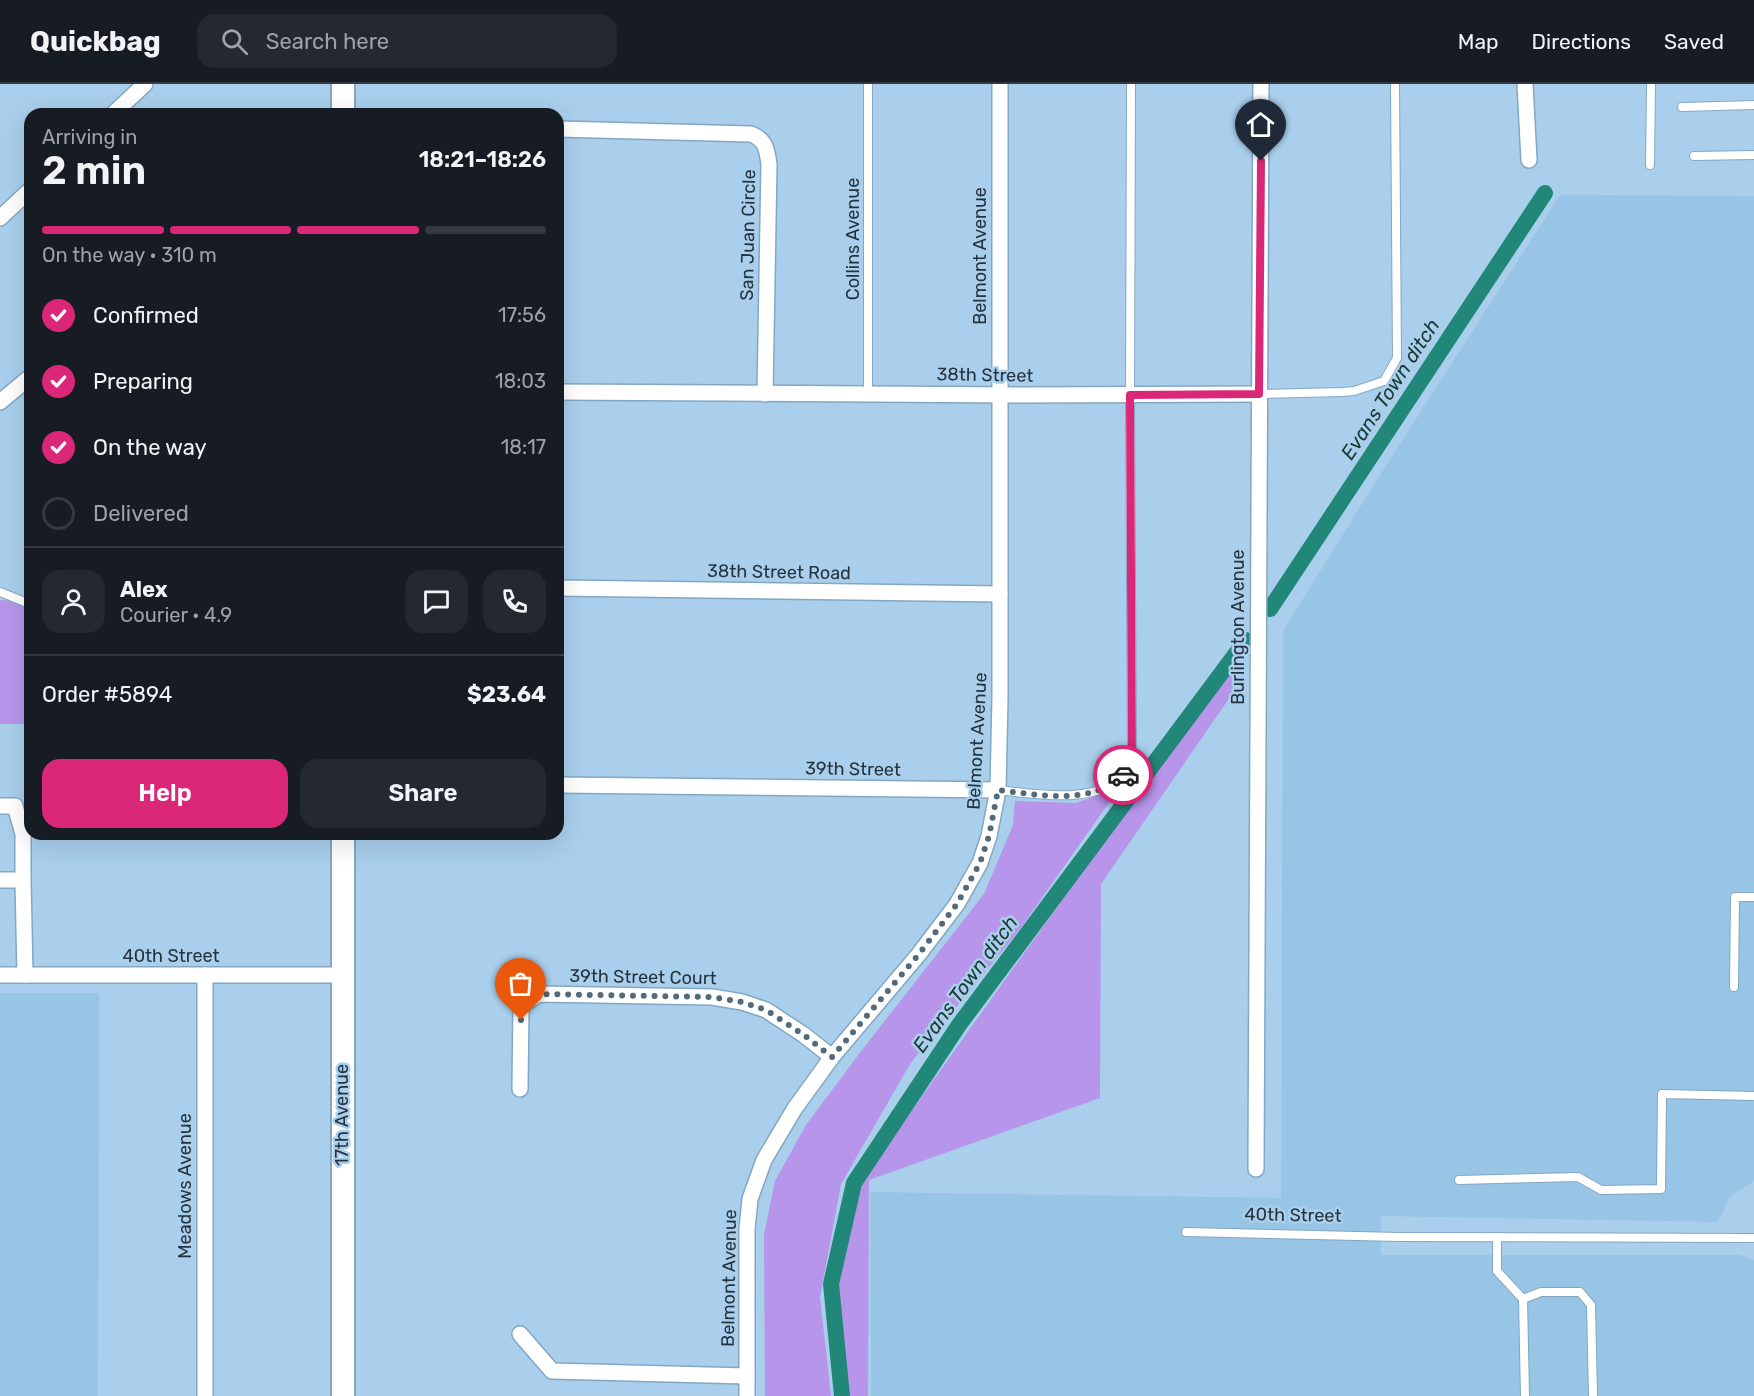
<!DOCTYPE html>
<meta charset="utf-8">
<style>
:root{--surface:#171b24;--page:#242831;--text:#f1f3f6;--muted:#9ea1a6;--line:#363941;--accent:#db2777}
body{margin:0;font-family:Rubik,sans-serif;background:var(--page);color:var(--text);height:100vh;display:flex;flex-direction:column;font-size:22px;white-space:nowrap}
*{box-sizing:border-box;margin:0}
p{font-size:20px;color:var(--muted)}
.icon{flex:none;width:33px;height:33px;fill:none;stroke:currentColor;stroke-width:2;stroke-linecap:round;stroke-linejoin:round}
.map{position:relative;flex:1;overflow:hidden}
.panel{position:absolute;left:24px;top:24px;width:540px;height:732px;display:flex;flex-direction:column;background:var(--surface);border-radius:18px;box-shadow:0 6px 24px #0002}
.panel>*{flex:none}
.pin{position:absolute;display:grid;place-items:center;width:51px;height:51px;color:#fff;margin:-62px -26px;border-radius:50% 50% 50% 0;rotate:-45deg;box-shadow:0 0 6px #0007}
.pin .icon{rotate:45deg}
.courier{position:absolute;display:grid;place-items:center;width:60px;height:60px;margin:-30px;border:4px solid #db2777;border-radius:50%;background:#fff;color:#222;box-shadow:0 2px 8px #0007}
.headline em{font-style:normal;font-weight:600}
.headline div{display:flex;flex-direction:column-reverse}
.headline{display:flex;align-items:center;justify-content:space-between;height:102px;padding:0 18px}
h1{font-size:39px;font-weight:600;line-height:45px}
.bar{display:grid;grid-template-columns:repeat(4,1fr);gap:9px 6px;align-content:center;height:72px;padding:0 18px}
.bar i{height:8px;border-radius:4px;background:var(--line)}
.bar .current{background:var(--accent)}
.bar p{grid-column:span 4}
.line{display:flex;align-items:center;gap:15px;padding:0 18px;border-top:2px solid var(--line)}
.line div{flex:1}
.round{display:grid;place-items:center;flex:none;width:63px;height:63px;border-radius:18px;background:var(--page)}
ol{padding:0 18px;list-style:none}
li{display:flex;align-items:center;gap:18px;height:66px}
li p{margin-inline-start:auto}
li .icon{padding:6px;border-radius:50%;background:var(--accent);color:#fff;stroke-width:4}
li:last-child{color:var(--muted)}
li i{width:33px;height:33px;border:3px solid var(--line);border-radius:50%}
.action{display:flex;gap:12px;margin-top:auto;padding:12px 18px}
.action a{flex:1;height:69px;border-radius:18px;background:var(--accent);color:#fff;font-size:24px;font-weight:600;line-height:69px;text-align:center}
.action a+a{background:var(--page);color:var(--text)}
header{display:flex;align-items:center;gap:36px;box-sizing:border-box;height:84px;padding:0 30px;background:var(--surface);border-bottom:2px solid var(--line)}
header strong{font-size:28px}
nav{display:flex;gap:33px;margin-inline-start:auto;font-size:21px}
.search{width:420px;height:54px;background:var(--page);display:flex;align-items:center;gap:15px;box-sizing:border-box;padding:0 21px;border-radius:18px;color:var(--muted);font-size:22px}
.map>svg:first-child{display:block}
.built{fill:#98c4e6}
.green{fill:#b695ea}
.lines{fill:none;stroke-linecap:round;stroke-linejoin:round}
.canal{stroke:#218779;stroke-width:16}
.service-casing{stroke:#83a7c3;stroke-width:10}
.minor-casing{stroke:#83a7c3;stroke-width:18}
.secondary-casing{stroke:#83a7c3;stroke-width:26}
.service{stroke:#fff;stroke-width:8}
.minor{stroke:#fff;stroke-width:15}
.secondary{stroke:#fff;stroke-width:22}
.done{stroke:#536a7b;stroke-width:6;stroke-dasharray:0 10.8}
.route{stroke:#db2777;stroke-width:8}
.labels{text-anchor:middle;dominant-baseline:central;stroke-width:5;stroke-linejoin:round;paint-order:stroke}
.street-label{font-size:18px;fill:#24333e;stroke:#a9cfec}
.water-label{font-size:20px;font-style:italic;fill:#1b3833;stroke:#a9cfec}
</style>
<header>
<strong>Quickbag</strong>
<div class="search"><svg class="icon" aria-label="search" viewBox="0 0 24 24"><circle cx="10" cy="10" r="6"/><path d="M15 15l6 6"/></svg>Search here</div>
<nav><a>Map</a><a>Directions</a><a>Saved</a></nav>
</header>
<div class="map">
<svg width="1754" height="1312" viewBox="0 0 1754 1312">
<rect width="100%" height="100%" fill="#a9cfec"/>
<g class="built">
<polygon points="1560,111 1754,112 1754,1097 1729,1113 1724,1126 1717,1138 1381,1132 1381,1171 1739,1171 1754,1176 1754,1312 871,1312 870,1108 1281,1114 1283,547 1378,394"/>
<polygon points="0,909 99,909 98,1312 0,1312"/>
</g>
<g class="green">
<polygon points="0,516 30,518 30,640 0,640"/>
<polygon points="1246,565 1246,590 1101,800 1100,1014 869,1096 868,1312 847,1312 837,1201 860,1099 1105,756"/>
<polygon points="1120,703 1020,845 910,980 841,1100 820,1213 831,1312 765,1312 764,1151 775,1097 806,1041 862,966 984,810 1013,741 1015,717 1076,719"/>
</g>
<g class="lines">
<g class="canal">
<polyline points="1270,525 1545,109"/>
<polyline points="842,1312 831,1200 854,1099 959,941 1246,556"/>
</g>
<g class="service-casing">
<g id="service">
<polyline points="868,0 868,310"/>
<polyline points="1682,23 1754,21"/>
<polyline points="1694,72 1754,71"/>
<polyline points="1650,81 1651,0"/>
<polyline points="1259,310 1343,308 1354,307 1384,297 1397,274 1395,0"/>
<polyline points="0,508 30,520"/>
<path d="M998,706c36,4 103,16 129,-18 2,-4 4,-9 5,-13l-2,-364 1,-311"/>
<polyline points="1734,903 1735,813 1754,813"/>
<polyline points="1459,1096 1578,1093 1601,1106 1661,1105 1662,1010 1754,1012"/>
<polyline points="1186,1148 1400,1153 1754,1154"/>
<polyline points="1497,1153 1497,1187 1523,1215 1525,1312"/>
<polyline points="1523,1215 1541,1208 1580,1208 1591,1221 1593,1312"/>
</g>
</g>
<g class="minor-casing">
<g id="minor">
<polyline points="1525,0 1529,76"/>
<polyline points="113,30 145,0"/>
<path d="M558,45l193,5c15,6 16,16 18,30l-4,230"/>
<polyline points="0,134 30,106"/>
<polyline points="558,308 1024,311 1259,310"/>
<polyline points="0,318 30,293"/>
<polyline points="558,504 1000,510"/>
<polyline points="558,701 998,706"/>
<polyline points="0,722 15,722 23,750 23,796 25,891"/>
<polyline points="0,796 23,796"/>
<polyline points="0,891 342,891"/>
<polyline points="205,891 205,1312"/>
<polyline points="520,1005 521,922 539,910 712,913 742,918 766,926 804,951 832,973"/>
<polyline points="1256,1085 1261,0"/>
<polyline points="520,1250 552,1287 747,1292"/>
<polyline points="747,1312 747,1145 750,1115 764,1076 795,1024 832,973 919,870 957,820 980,779 989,752 998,706 1000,613 1000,0"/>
</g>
</g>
<g class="secondary-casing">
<g id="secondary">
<polyline points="343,0 343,30"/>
<polyline points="343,750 343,1312"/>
</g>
</g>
<use href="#service" class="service"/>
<use href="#minor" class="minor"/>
<use href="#secondary" class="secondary"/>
</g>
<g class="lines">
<path class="done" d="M521,936v-14l18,-12 173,3 30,5 24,8 38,25 28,22 87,-103 38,-50 23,-41 9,-27 9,-46c40,5 93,16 125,-15"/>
<polyline class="route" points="1123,691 1127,687 1132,675 1130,311 1259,310 1261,77"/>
</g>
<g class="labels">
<g class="street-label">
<text transform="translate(748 151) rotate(-89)">San Juan Circle</text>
<text transform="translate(853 155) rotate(-90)">Collins Avenue</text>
<text transform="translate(980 172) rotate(-90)">Belmont Avenue</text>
<text transform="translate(985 291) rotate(1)">38th Street</text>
<text transform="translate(779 488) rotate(1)">38th Street Road</text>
<text transform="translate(1238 543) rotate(-90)">Burlington Avenue</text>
<text transform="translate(977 657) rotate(-87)">Belmont Avenue</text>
<text transform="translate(853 685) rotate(1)">39th Street</text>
<text x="171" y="872">40th Street</text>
<text transform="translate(643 893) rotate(1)">39th Street Court</text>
<text transform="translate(342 1031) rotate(-90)">17th Avenue</text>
<text transform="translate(185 1102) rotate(-90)">Meadows Avenue</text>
<text transform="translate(1293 1131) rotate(1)">40th Street</text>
<text transform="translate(729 1194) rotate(-89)">Belmont Avenue</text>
</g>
<g class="water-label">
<text transform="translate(1390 305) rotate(-57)">Evans Town ditch</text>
<text transform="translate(965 900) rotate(-54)">Evans Town ditch</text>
</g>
</g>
</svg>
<div class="pin" style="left:521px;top:936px;background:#ea580c"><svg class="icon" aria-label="bag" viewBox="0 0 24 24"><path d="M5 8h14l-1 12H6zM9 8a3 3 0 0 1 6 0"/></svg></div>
<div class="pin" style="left:1261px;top:77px;background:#1f2937"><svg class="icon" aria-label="home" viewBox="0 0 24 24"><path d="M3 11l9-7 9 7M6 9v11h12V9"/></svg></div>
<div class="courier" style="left:1123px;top:691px"><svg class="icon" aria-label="car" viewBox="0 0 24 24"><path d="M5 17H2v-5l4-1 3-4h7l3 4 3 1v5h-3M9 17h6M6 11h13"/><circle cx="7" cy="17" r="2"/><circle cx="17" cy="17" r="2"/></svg></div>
<section class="panel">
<div class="headline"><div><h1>2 min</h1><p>Arriving in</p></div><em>18:21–18:26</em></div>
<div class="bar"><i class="current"></i><i class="current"></i><i class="current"></i><i></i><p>On the way · 310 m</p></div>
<ol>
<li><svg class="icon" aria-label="check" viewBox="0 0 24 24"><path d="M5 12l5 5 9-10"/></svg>Confirmed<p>17:56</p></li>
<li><svg class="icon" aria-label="check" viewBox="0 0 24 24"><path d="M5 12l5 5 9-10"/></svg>Preparing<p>18:03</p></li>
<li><svg class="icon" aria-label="check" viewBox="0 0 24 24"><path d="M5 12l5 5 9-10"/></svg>On the way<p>18:17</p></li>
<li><i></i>Delivered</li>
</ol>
<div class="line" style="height:108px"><a class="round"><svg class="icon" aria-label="person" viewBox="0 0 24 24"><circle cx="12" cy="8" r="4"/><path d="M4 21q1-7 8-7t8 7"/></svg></a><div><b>Alex</b><p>Courier · 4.9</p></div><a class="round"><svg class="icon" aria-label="chat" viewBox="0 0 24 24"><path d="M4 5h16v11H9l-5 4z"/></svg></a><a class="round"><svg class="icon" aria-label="phone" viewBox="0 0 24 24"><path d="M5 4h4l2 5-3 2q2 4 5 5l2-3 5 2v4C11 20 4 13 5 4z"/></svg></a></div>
<div class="line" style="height:78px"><div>Order #5894</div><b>$23.64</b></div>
<div class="action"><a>Help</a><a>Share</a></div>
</section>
</div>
